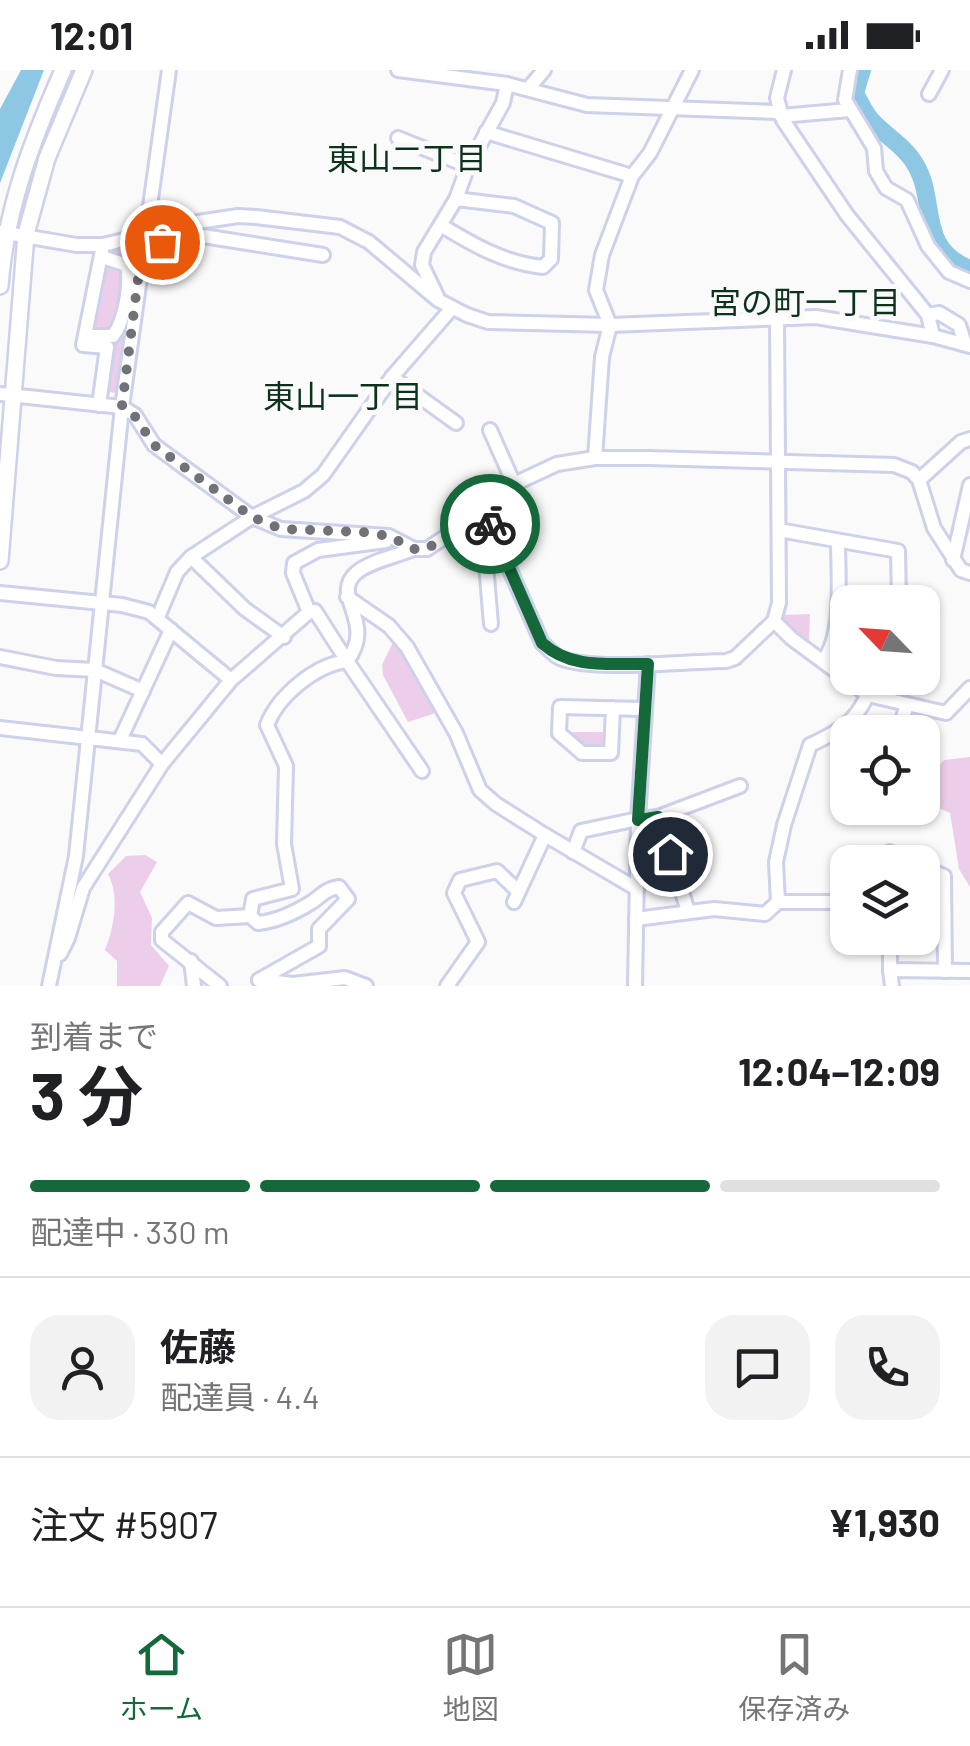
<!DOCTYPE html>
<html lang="ja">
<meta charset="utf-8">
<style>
:root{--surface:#fff;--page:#f2f2f2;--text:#202124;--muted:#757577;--line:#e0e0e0;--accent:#146839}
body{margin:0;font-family:Barlow,"Noto Sans JP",sans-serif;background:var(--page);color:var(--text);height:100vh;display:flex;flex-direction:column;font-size:38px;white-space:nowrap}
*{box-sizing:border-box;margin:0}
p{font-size:32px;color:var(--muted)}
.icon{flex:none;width:55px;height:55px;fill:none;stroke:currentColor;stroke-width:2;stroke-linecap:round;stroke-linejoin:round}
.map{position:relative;height:916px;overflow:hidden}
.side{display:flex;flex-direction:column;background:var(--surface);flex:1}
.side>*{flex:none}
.needle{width:65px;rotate:295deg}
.controls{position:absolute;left:830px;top:515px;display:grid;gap:20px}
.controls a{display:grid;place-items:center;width:110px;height:110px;border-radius:20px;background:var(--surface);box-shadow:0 2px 8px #0004;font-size:50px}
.pin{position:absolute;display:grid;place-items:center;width:85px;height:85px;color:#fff;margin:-42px;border:5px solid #fff;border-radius:50%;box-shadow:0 2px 10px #0007}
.courier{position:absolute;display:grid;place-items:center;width:100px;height:100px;margin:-50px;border:8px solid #146839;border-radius:50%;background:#fff;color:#222;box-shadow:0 2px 12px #0007}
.summary em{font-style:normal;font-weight:700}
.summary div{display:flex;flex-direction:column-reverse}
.summary{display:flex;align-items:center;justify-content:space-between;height:170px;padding:0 30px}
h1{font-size:65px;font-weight:700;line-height:75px}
.bar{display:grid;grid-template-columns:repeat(4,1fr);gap:15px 10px;align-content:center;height:120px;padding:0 30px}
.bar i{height:12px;border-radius:8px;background:var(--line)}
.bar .on{background:var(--accent)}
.bar p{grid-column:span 4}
.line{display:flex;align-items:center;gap:25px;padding:0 30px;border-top:2px solid var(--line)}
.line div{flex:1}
.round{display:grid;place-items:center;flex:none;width:105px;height:105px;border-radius:30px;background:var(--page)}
.status{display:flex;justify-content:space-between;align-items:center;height:70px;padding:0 50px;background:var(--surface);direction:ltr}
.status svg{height:28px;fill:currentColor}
.menu{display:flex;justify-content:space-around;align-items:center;height:140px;border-top:2px solid var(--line);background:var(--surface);font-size:28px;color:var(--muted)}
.menu a{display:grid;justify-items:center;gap:5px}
.menu .on{color:var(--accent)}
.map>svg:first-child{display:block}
.green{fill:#edceea}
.water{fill:#8dc7e3}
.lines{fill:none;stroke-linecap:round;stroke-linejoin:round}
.river{stroke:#8dc7e3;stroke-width:18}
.minor-casing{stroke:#cdd1ea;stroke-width:18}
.major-casing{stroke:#cdd1ea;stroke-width:20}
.minor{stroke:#fff;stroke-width:12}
.major{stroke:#fff;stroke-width:15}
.done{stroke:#717278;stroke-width:10;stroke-dasharray:0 18}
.route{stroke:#146839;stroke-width:12}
.labels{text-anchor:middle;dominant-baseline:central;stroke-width:10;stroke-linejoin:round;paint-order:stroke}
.neighbourhood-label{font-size:32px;fill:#0c321b;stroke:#fafafa}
</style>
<div class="status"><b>12:01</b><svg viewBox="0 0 49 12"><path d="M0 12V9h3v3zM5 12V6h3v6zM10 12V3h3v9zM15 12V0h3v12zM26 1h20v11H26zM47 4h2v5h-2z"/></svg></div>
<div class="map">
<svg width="970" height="916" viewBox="0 0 970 916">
<rect width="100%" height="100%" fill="#fafafa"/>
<g class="green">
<polygon points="130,176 137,179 120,324 105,321 111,275 85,273 104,179"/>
<polygon points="810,544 809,575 785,554 783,545"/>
<polygon points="394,570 439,642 408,652 383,605 382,595"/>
<polygon points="564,662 608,662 606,677 582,679"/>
<polygon points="970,687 970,817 959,799 950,743 922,731 923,715 944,690"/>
<path d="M145,785l12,7 -17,30 12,26 -1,27 18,21 -9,20h-43v-25l-12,-11c9,-22 15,-54 3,-76l18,-18z"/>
</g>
<polygon class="water" points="21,0 44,0 0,113 0,39"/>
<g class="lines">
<path class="river" d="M862,0l-7,23c5,9 9,19 16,27 13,15 34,26 44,44 23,37 1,84 55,105"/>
<g class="minor-casing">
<g id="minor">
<polyline points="398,0 507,14 587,35 779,42"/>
<polyline points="784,0 777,28 783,50 847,145 928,245 933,266"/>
<polyline points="850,0 845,30 874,78 876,101 886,118 907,130 928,176 949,202 970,211"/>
<polyline points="528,19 544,0"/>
<polyline points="929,24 942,0"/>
<polyline points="781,46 849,40"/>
<polyline points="486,62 632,106"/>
<polyline points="398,68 468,96"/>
<path d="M442,156c32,19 62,37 101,41l8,-8 1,-36 -38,-17 -58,-7"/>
<polyline points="0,162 77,175 103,175 198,152 238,146 256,147 340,157 369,172 438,230 467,245 488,252 610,255 816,247 933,266 970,276"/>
<polyline points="142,177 203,166 323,185"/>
<polyline points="437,226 422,195 424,182 456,129 468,96 503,33 507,14"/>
<polyline points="928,245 939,243 959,255 965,274"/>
<path d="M87,266h26c12,-16 18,-52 14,-71l-25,-8"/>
<polyline points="392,307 456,353"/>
<polyline points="0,324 122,337 135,345 154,375 252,447 281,459 389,466 414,479 427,479 484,441 514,414 557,394 595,388 648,388 894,395 912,402 919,410 934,458 961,500 970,503"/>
<polyline points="99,335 107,277 83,275 103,175"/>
<polyline points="490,360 514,414"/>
<polyline points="595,388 602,287 610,255 596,220 602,185 632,106 650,83 692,0"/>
<polyline points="919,410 961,372 970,369"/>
<path d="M484,441l58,132c6,5 11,12 18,15 33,14 127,3 166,3l9,-3 39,-37 5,-18 -2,-284"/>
<polyline points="779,460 898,481 899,532"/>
<path d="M414,479c-17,7 -44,12 -58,24 -26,23 21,49 -9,88l75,110"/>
<polyline points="191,487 245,539 284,567"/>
<polyline points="953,490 970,415"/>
<polyline points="0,523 122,535 149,542 231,610"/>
<polyline points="347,527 389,556 407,577 456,663 480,720 496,734 545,765 637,819"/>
<polyline points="158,547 177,502 191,487 252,447 304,421 323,405 392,307 452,238"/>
<polyline points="774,551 791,568 868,625 946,643 970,618"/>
<polyline points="491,554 485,483 498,474"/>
<polyline points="0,587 56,598 95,600 143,621"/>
<path d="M823,591c21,-26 15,-87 15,-120"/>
<polyline points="613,638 611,683 582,683 559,663 560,637 644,639"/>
<polyline points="0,658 142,674 162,694"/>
<polyline points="898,662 907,635"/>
<polyline points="120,670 171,560"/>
<polyline points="872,740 873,738"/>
<polyline points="658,747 688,841"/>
<polyline points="573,782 581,761 638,749 648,594"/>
<polyline points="889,792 889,782 913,792"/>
<polyline points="922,797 944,806 945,901"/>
<polyline points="514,832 545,765"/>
<path d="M778,832l-2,-40 8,-37 26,-80c37,-17 51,-28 64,-67"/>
<path d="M250,846l3,-17 39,-10 -8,-45 2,-78 -19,-41c11,-29 48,-60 80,-64l-32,-50 -6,1"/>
<polyline points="636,849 714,839 765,844 778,832 848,832"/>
<polyline points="890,868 890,900 970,901"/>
<polyline points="60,884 68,868 83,818 162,694 231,610 309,542 293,503 294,493 318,480 386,471"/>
<polyline points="191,891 194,916"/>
<polyline points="890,900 892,916"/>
<polyline points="259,910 293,914 345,908 366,916"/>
<polyline points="49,916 76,786 122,337 169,0"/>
<path d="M220,916l-58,-46v-8l26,-29 28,15 34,-2 8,7c20,-2 38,-11 54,-21 10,-7 14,-13 27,-15l9,12 -29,30v17l-60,34"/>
<polyline points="447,916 478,872 454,823 460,810 497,801 518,821"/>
<polyline points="635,916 638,749 658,747 740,716"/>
</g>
</g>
<g class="major-casing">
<g id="major">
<path d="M0,216c6,-79 32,-145 63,-216"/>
<polyline points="0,491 26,164 47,88 84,0"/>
</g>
</g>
<use href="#minor" class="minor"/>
<use href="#major" class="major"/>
</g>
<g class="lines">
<polyline class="done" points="162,172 142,177 122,336 134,345 154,375 252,447 281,459 362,462 389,466 414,479 427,479 484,440 490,454"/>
<path class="route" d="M490,454l52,119c30,27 68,20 106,21l-10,156 20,-3 12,37"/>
</g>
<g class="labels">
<g class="neighbourhood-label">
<text x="407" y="87">東山二丁目</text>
<text x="805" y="231">宮の町一丁目</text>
<text x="343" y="325">東山一丁目</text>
</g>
</g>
</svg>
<div class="controls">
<a><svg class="needle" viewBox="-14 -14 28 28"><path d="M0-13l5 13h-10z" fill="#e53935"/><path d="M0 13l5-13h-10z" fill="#757577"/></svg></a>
<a><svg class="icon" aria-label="locate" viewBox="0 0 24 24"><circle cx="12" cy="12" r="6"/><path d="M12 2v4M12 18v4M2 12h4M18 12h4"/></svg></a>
<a><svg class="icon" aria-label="layers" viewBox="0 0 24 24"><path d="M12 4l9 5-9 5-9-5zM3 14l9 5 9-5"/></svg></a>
</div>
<div class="pin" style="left:162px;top:172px;background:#ea580c"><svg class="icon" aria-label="bag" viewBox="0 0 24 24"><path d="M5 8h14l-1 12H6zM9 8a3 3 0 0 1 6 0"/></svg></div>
<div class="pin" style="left:670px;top:784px;background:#1f2937"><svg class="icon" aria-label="home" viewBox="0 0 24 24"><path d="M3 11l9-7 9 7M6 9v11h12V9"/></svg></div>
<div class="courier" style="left:490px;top:454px"><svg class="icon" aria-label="bike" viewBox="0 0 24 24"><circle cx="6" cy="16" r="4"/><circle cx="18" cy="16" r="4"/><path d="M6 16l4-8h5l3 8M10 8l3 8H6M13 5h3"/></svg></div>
</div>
<section class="side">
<div class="summary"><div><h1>3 分</h1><p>到着まで</p></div><em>12:04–12:09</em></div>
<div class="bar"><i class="on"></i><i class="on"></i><i class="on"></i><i></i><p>配達中 · 330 m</p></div>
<div class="line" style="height:180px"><a class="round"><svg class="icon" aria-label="person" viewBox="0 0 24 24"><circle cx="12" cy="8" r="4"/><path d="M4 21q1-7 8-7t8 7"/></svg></a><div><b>佐藤</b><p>配達員 · 4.4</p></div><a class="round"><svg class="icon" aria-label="chat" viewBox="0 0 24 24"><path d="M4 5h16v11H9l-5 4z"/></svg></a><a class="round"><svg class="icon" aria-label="phone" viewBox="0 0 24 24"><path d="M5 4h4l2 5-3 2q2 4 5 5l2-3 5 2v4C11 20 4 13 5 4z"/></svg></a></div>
<div class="line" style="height:130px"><div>注文 #5907</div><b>¥1,930</b></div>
</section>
<nav class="menu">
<a class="on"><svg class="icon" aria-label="home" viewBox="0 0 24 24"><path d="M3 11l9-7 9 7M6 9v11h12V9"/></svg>ホーム</a>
<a><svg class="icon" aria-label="map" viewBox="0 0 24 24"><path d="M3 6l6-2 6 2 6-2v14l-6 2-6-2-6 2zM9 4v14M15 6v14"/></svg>地図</a>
<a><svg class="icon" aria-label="saved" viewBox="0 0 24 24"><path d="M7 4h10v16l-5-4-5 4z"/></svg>保存済み</a>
</nav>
